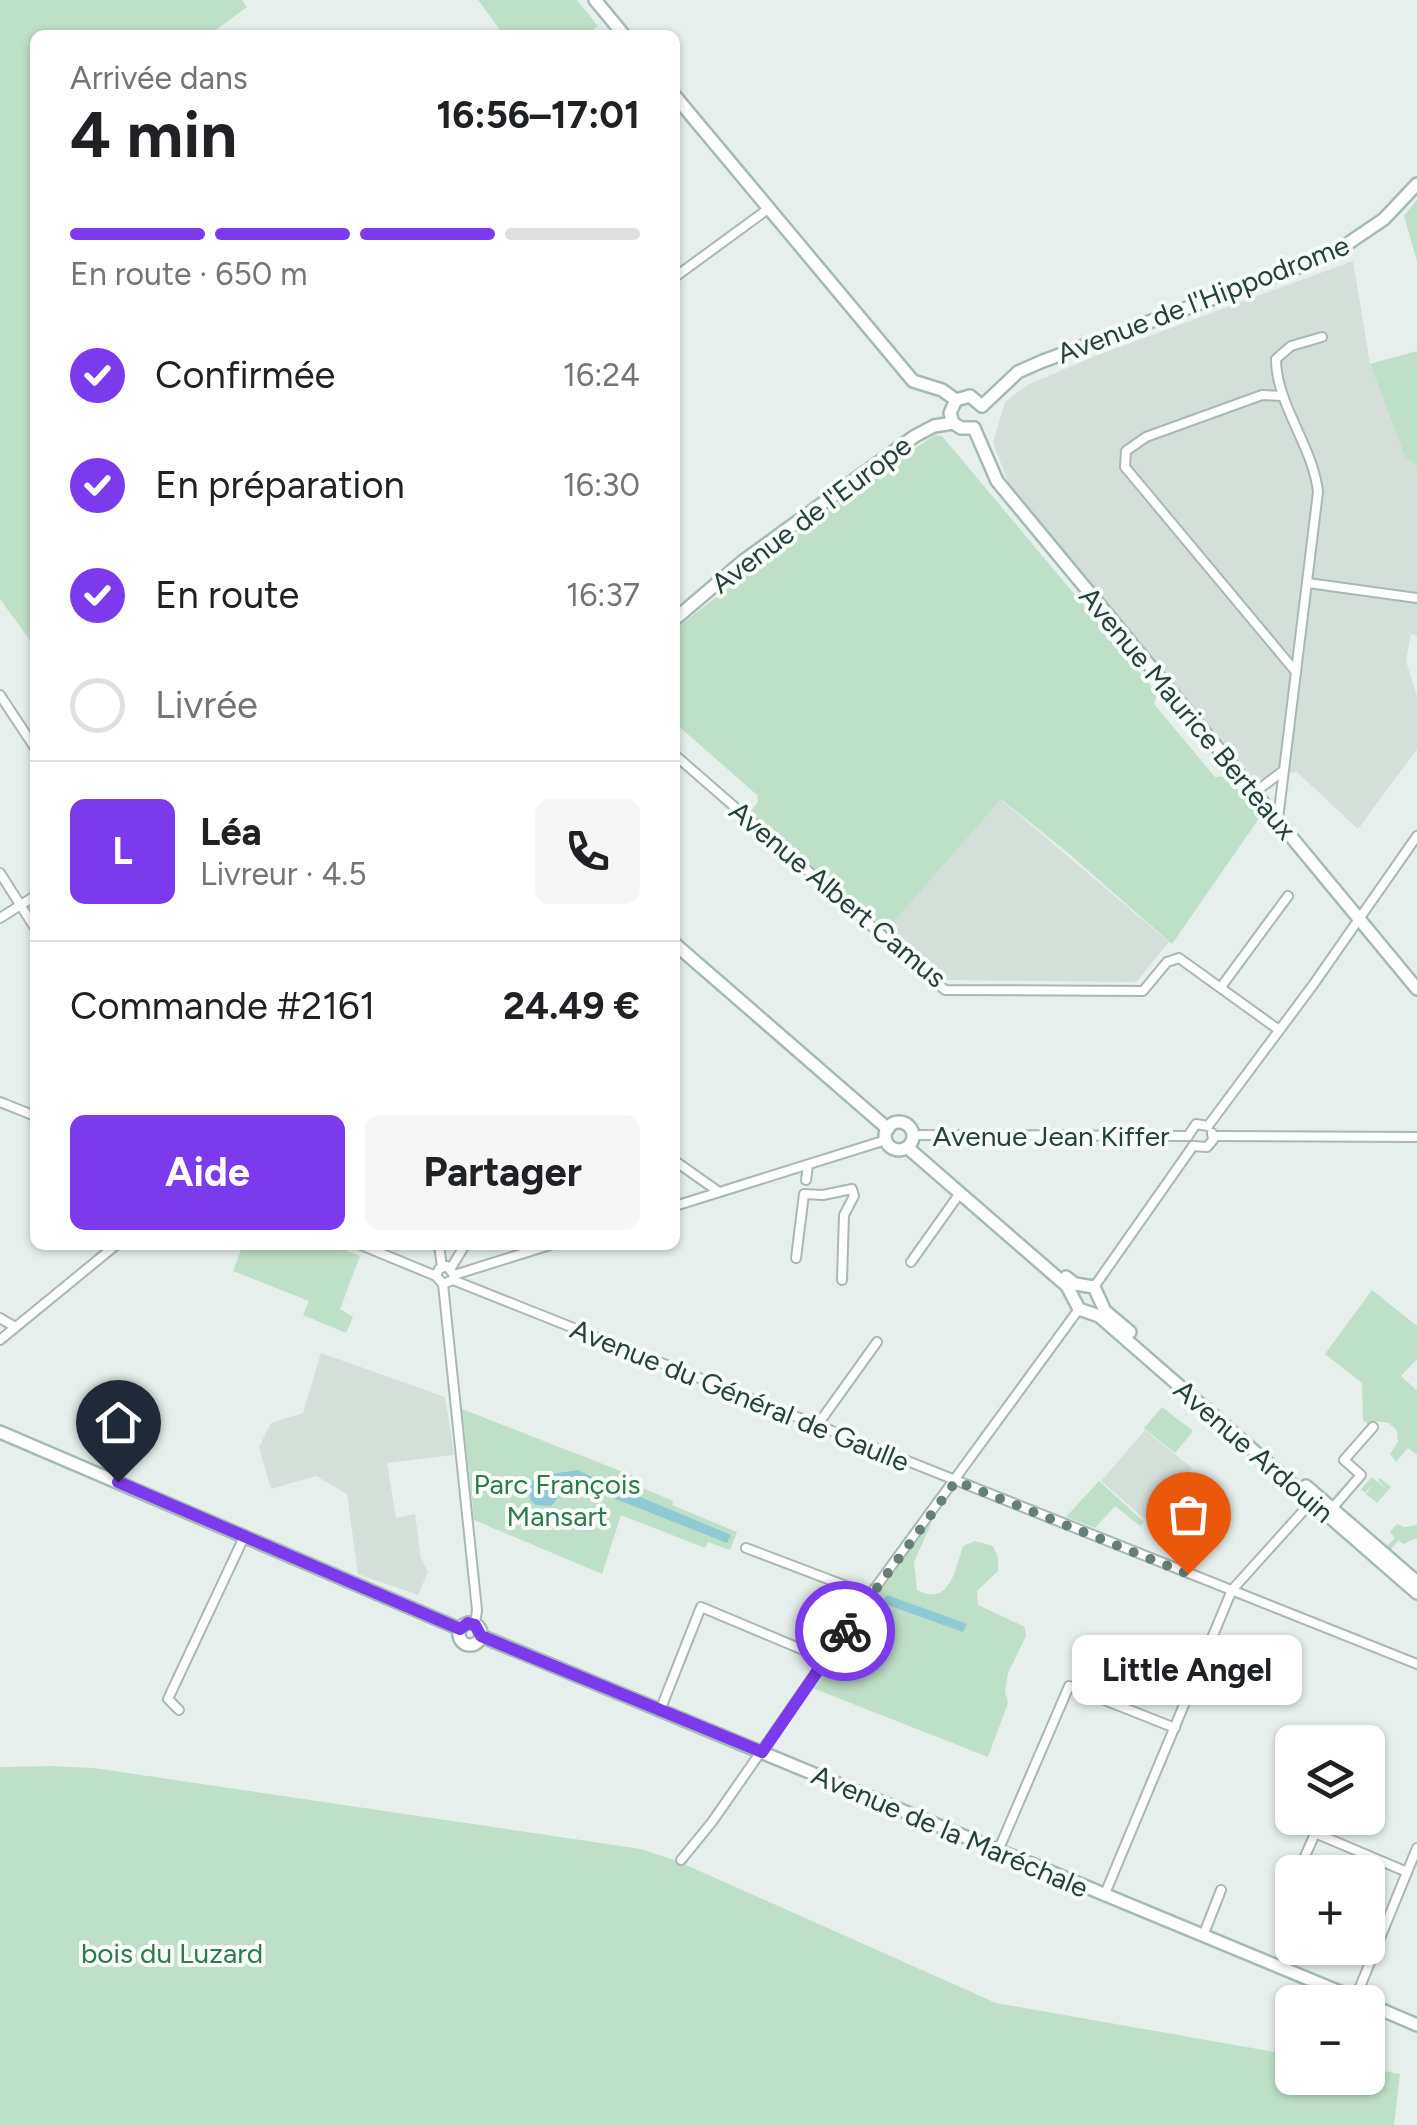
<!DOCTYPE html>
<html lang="fr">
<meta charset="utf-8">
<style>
:root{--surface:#fff;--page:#f6f6f6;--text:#202124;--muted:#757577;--line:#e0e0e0;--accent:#7c3aed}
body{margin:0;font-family:Figtree,sans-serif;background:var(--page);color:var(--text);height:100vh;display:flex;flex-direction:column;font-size:38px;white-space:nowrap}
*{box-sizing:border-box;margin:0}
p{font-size:32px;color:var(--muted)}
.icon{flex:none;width:55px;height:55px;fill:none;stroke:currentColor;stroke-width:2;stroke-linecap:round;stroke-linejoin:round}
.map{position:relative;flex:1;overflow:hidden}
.details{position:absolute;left:30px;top:30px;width:650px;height:1220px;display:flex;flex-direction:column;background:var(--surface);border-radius:15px;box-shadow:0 2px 8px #0004}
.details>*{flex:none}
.fabs{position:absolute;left:1275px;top:1725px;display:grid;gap:20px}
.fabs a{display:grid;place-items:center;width:110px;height:110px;border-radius:15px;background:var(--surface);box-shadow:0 2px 8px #0004;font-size:50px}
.pin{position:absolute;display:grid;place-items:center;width:85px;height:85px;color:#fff;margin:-102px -42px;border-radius:50% 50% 50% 0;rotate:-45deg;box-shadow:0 0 10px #0007}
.pin .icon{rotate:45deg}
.courier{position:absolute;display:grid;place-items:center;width:100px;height:100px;margin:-50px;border:8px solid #7c3aed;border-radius:50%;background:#fff;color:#222;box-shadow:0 2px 12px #0007}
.bubble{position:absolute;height:70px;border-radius:15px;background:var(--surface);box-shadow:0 2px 8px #0004;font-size:32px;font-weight:700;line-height:70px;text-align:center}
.summary em{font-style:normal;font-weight:700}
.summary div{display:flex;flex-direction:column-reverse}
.summary{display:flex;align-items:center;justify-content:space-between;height:170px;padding:0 40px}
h1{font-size:65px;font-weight:700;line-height:75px}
.bar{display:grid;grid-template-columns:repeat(4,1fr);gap:15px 10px;align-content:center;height:120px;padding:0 40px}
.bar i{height:12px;border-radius:8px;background:var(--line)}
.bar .on{background:var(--accent)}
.bar p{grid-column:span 4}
.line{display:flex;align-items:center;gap:25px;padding:0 40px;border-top:2px solid var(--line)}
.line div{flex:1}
.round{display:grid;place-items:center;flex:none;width:105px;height:105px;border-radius:15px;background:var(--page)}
ol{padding:0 40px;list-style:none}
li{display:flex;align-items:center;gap:30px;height:110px}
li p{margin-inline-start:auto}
li .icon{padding:10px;border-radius:50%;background:var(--accent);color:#fff;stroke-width:4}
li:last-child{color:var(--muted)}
li i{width:55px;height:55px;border:5px solid var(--line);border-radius:50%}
.cta{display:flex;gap:20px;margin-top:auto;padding:20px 40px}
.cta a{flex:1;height:115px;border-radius:15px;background:var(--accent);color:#fff;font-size:40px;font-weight:700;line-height:115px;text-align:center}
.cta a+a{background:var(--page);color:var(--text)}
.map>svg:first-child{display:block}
.built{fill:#d4dfda}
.green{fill:#bfe0c8}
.water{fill:#8ec9d4}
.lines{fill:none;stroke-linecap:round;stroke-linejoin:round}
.street-casing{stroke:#a8b8b2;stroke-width:12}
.secondary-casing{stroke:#a4bbb3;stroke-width:16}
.street{stroke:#fff;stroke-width:8}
.secondary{stroke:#fff;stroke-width:11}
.done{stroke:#687f78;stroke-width:10;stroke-dasharray:0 18}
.route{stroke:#7c3aed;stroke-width:12}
.labels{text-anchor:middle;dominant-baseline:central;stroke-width:8;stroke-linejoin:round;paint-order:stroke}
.street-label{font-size:28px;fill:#24423a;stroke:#f7fbf9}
.park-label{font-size:28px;fill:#2d7a4b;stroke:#f7fbf9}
</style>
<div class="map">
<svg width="1417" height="2125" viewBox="0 0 1417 2125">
<rect width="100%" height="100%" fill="#e6efeb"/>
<g class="built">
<polygon points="1353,261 1370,364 1405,457 1417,465 1417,636 1411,634 1406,661 1417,696 1417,749 1358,829 1297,772 1256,780 1010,487 993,443 1005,402 1027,385 1098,355"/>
<polygon points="1000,799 1169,942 1136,982 944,980 886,931"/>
<polygon points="321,1353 445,1397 454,1455 387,1463 396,1518 415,1514 421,1559 428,1572 418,1595 358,1574 347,1494 316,1476 271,1489 259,1447 271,1423 303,1413"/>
<polygon points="1145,1430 1192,1468 1147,1521 1101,1481"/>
</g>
<g class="green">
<polygon points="0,0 242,0 247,7 209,35 35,35 35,647 0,599"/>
<polygon points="478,0 577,0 598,26 586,35 504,35"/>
<polygon points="1417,200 1417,261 1404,216"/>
<polygon points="1417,351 1417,465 1405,457 1370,364"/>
<polygon points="935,435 942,436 1157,693 1154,704 1215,777 1227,776 1260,817 1172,944 1067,852 1001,799 886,931 784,842 778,832 768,828 750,812 758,802 757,795 675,723 675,629 877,474"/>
<polygon points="243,1245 332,1245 360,1256 340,1309 353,1317 346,1333 303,1315 309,1301 233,1271"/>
<polygon points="1372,1290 1417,1326 1417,1359 1401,1376 1417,1391 1417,1455 1408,1448 1396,1462 1390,1454 1398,1442 1397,1431 1389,1423 1375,1421 1369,1425 1363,1420 1362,1383 1325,1354"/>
<polygon points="1162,1407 1193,1431 1175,1453 1144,1428"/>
<polygon points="462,1409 636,1477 633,1484 673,1501 672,1505 737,1532 730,1550 708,1542 705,1548 621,1515 602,1574 474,1520"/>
<polygon points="1372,1477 1386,1489 1378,1480 1380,1478 1391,1487 1377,1503 1366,1494 1373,1484 1365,1493 1361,1489"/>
<polygon points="1099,1481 1144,1522 1140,1526 1115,1506 1095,1528 1066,1517"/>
<path d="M926,1522l5,2 -17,38 3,28c32,17 38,-19 46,-44l12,-5 18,5 5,11v14l-21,20 1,14 47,22 1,9 -18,37 -3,18 3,12 -20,54 -178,-70z"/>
<polygon points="1397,1524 1405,1527 1417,1525 1417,1538 1403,1544 1399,1540 1391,1549 1387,1546 1395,1538 1390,1532"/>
<polygon points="52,1766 94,1768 641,1849 677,1861 996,2003 1292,2055 1292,2078 1368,2078 1368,2068 1400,2074 1394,2125 0,2125 0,1767"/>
</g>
<g class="water">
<polygon points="578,1470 588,1475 731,1535 727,1543 598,1492 563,1492 551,1506 536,1505 530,1500 529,1484 538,1476"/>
<polygon points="887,1595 967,1624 963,1632 882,1603"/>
</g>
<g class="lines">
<g class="street-casing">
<g id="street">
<polyline points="675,277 768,209"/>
<polyline points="1283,396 1262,395 1146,437 1126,451 1125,467 1296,672"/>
<polyline points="1308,583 1417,598"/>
<polyline points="0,695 35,748"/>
<polyline points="675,755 945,990 1143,991 1167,962 1179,958 1279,1030"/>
<polyline points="1255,792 1283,771"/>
<path d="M1278,819l40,-327c-5,-46 -42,-88 -42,-133l15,-13 31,-9"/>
<polyline points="0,873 35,928"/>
<polyline points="0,918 35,896"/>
<polyline points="1221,987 1288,896"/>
<polyline points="0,1102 35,1116"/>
<polyline points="1208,1126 1313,985 1417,836"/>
<polyline points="914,1135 1188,1136"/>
<polyline points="1188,1136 1196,1124 1208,1126"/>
<polyline points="1213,1136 1417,1137"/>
<polyline points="1193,1146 1207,1147 1213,1140 1212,1133"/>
<polyline points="675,1161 719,1192"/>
<polyline points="806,1180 808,1165"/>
<polyline points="675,1206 886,1140"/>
<polyline points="361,1245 436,1276 443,1284 453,1280 454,1275 550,1245"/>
<polyline points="439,1245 442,1267"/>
<polyline points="796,1258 804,1194 823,1195 852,1189 854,1196 844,1215 842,1280"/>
<polyline points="911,1262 960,1193"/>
<polyline points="451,1268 465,1245"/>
<polyline points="436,1276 439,1269 447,1266 454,1275"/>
<polyline points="453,1280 1417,1664"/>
<polyline points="443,1284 477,1610 475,1625"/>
<polyline points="1094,1287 1193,1146"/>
<polyline points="0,1318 15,1327"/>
<polyline points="0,1340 116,1245"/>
<polyline points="816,1427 877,1342"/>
<polyline points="1329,1512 1361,1475 1344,1460 1373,1427"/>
<polyline points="746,1548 870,1595"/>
<polyline points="661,1708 701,1607 825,1659"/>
<polyline points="179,1710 168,1699 245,1535"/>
<polyline points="1315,1833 1407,1872"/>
<polyline points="998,1851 1069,1686 1175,1728"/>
<polyline points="681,1860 712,1822 870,1595 1079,1309"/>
<polyline points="1298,1872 1322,1818"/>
<polyline points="1104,1896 1232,1590 1314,1499"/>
<polyline points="1203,1936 1221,1890"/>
<polyline points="1355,1999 1417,1848"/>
</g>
</g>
<g class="secondary-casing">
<g id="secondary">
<polyline points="595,0 624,35"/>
<polyline points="675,96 913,381 942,390 956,400"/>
<polyline points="956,400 950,413 953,423 961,428 974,428"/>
<polyline points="956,400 970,396 982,406"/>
<polyline points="982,406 1018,372 1043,361 1331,255 1384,219 1417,184"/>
<polyline points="974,428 997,481 1417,989"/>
<polyline points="675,619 742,562 915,436 934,426 953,423"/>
<polyline points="675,944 888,1129"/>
<circle cx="899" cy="1136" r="14"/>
<polyline points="908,1148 1067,1286 1079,1309 1099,1316 1417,1593"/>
<polyline points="1066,1277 1075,1284 1094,1287 1105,1311 1130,1332"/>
<polyline points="0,1432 460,1629"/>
<polyline points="1306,1486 1417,1582"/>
<circle cx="470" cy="1634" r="11"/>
<polyline points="481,1636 1364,2002"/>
<polyline points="1368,2004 1417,2025"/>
</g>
</g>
<use href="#street" class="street"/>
<use href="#secondary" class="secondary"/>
</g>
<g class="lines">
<polyline class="done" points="845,1631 956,1481 1188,1574"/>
<polyline class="route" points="118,1482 460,1629 468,1623 475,1625 481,1636 762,1752 845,1631"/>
</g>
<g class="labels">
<g class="street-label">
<text transform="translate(1203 299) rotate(-21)">Avenue de l'Hippodrome</text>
<text transform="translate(811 514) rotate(-37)">Avenue de l'Europe</text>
<text transform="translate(1188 713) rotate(50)">Avenue Maurice Berteaux</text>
<text transform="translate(838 894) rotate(40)">Avenue Albert Camus</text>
<text x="1051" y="1136">Avenue Jean Kiffer</text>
<text transform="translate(740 1395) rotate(22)">Avenue du Général de Gaulle</text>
<text transform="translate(1254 1451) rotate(41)">Avenue Ardouin</text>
<text transform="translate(950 1831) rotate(23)">Avenue de la Maréchale</text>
</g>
<g class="park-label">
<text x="557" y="1484">Parc François<tspan x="557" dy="32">Mansart</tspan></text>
<text x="172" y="1953">bois du Luzard</text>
</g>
</g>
</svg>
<div class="fabs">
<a><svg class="icon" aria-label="layers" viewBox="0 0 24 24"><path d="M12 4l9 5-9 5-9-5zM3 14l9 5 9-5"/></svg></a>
<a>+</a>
<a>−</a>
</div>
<div class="pin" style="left:1188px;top:1574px;background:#ea580c"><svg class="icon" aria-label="bag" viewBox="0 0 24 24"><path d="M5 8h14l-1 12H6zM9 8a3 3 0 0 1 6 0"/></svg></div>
<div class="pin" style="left:118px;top:1482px;background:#1f2937"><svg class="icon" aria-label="home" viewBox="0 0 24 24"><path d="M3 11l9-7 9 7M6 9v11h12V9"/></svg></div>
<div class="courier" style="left:845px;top:1631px"><svg class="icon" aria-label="bike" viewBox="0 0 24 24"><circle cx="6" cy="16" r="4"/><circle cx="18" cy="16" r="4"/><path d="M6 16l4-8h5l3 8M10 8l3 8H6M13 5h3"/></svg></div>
<div class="bubble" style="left:1072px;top:1635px;width:230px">Little Angel</div>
<section class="details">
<div class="summary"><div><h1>4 min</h1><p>Arrivée dans</p></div><em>16:56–17:01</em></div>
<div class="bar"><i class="on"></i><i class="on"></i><i class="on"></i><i></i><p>En route · 650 m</p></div>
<ol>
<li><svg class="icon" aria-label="check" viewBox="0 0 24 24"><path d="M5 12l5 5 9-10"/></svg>Confirmée<p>16:24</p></li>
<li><svg class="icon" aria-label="check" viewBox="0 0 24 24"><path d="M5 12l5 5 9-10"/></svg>En préparation<p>16:30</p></li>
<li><svg class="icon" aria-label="check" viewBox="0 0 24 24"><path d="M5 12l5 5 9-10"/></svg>En route<p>16:37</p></li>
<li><i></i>Livrée</li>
</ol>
<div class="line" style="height:180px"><b class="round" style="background:var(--accent);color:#fff">L</b><div><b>Léa</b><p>Livreur · 4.5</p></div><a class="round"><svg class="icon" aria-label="phone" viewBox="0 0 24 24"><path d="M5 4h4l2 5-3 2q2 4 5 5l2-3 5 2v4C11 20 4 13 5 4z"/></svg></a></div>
<div class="line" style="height:130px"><div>Commande #2161</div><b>24.49 €</b></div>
<div class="cta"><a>Aide</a><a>Partager</a></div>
</section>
</div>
